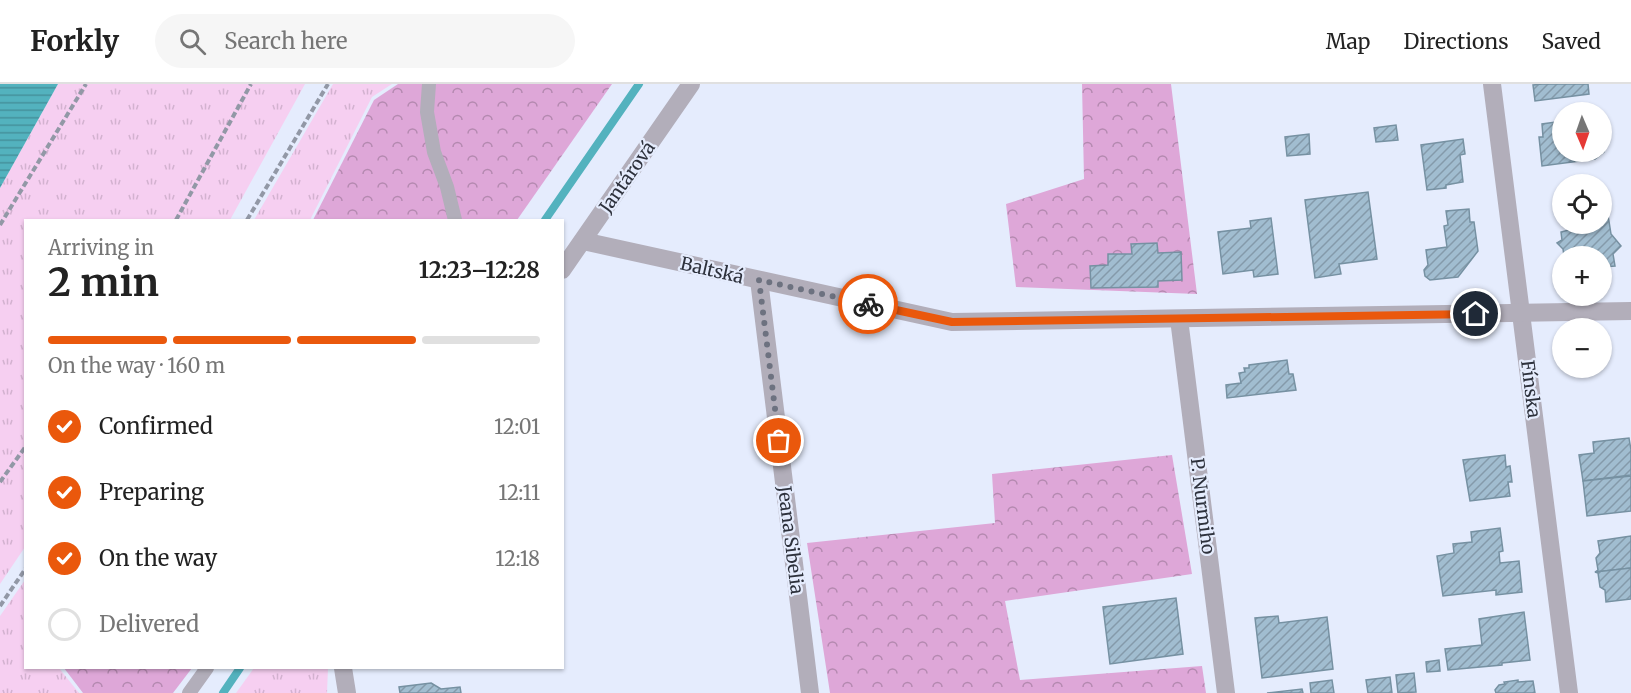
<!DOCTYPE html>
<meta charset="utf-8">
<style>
:root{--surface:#fff;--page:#f6f6f6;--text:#222;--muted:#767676;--line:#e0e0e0;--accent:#ea580c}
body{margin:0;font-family:Merriweather,serif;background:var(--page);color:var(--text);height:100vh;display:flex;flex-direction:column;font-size:22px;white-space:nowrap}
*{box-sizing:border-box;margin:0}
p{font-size:20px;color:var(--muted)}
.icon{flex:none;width:33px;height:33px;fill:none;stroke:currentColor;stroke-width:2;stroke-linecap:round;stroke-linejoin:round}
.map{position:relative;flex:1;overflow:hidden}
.details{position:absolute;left:24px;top:135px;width:540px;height:450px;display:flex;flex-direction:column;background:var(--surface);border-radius:0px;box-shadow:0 2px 4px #0004}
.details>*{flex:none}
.needle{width:39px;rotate:178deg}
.buttons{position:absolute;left:1552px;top:18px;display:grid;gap:12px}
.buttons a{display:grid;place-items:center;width:60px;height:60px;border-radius:50%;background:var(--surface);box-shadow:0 2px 4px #0004;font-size:30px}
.pin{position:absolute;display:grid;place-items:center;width:51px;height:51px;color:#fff;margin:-26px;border:3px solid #fff;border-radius:50%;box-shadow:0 2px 6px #0007}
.courier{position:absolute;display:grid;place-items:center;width:60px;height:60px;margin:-30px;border:4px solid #ea580c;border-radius:50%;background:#fff;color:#222;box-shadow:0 2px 8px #0007}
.head em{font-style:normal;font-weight:700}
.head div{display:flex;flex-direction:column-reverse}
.head{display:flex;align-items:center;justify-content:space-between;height:102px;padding:0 24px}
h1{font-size:39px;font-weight:700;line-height:45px}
.bar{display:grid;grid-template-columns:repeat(4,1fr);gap:9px 6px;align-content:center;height:72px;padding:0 24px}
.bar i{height:8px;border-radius:4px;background:var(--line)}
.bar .on{background:var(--accent)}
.bar p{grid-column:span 4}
ol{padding:0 24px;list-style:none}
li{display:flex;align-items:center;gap:18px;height:66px}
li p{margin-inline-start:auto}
li .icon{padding:6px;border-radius:50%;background:var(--accent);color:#fff;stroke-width:4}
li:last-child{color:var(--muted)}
li i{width:33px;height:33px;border:3px solid var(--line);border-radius:50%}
header{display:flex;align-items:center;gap:36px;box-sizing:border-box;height:84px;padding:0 30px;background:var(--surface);border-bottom:2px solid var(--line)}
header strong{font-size:28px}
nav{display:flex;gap:33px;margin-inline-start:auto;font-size:21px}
.search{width:420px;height:54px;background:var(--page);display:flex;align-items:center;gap:15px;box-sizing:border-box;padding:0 21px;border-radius:33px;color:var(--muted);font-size:22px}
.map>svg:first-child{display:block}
.grass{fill:url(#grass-tufts)}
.forest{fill:url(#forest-crowns)}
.water{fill:url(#water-rules)}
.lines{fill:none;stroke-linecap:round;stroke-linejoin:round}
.stream{stroke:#53b2be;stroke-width:8}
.building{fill:url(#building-hatch);stroke:#7691a2;stroke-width:1.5}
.path{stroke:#9298a6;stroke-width:4;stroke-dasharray:6 3;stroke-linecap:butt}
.lane{stroke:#b2aeba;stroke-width:14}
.street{stroke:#b2aeba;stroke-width:18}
.done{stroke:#6d7280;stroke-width:6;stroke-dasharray:0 10.8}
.route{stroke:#ea580c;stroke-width:8}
.labels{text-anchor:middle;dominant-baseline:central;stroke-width:4.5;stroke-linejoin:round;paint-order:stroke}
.street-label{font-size:18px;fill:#2d313c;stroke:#e5ecfd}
</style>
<header>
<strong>Forkly</strong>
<div class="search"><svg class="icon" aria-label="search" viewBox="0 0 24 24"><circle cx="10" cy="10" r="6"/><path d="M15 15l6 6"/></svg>Search here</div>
<nav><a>Map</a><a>Directions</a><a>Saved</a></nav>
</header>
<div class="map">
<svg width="1631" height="609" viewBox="0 0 1631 609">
<defs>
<pattern id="grass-tufts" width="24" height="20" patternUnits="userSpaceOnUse" patternTransform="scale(1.5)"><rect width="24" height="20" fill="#f6cff1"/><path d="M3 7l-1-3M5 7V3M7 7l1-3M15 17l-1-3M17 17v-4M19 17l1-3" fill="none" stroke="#d3b2d0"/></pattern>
<pattern id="forest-crowns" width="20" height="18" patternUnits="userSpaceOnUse" patternTransform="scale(1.5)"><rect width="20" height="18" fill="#dea7d8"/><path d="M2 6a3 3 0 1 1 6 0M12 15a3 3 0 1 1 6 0" fill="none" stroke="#b489b0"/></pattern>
<pattern id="water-rules" width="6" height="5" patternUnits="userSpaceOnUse" patternTransform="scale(1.5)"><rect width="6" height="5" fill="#53b2be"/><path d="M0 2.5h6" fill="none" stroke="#45919c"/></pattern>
<pattern id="building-hatch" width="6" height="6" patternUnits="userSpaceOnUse" patternTransform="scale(1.5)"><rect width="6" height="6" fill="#a1bdd0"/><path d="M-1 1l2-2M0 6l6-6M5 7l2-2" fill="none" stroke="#849aaa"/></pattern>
</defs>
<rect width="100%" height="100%" fill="#e5ecfd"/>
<g class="grass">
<polygon points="58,0 305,0 230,136 26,136 25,463 0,500 0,104"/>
<polygon points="333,0 392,0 372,13 310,136 254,136"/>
<polygon points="25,496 26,584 59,584 79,609 0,609 0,532"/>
<polygon points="254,584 328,584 327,609 236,609"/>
</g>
<g class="forest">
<polygon points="398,0 612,0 517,136 313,136 374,16"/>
<polygon points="1082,0 1171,0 1197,210 1016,203 1006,120 1084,95"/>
<polygon points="1172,371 1192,490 1005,517 1020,596 1202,582 1206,609 830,609 807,459 995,439 992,390"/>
<polygon points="64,584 192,584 173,609 83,609"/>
</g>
<polygon class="water" points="0,0 58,0 0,104"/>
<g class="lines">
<g class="stream">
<polyline points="545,136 639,0"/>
<polyline points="223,609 240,584"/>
</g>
</g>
<g class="building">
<polygon points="1542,0 1588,0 1589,10 1535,17 1533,1"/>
<polygon points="1563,37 1563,68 1602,68 1602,56 1604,68 1595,75 1542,82 1539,53 1543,53 1542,40"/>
<polygon points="1396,41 1398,56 1376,58 1374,44"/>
<polygon points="1309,50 1310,70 1287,72 1285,53"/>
<polygon points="1463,55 1465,70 1460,71 1463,98 1446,101 1446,104 1427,106 1421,61"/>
<polygon points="1368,108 1377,175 1339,180 1341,190 1315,194 1305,116"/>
<polygon points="1469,125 1470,138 1474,138 1478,167 1458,193 1430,196 1425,192 1424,186 1428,181 1426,166 1447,163 1444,142 1448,141 1446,127"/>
<polygon points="1608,131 1611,150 1621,162 1613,170 1615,182 1602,183 1602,172 1564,172 1563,165 1557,159 1562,156 1561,148 1569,146 1569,140 1602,140 1602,132"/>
<polygon points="1271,134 1278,190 1254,193 1253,186 1223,190 1218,148 1251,144 1250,137"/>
<polygon points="1157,159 1158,169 1181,168 1182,196 1158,197 1158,203 1091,204 1090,182 1108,181 1108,170 1132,170 1131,160"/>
<polygon points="1287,276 1289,290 1293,290 1296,306 1227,314 1226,301 1241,299 1239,289 1245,288 1244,284 1249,284 1249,281"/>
<polygon points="1629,354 1631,366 1631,391 1583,397 1579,371 1594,369 1593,358"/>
<polygon points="1505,371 1506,383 1510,382 1512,398 1508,398 1510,412 1470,417 1463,376"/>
<polygon points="1631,392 1631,427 1587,432 1583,397"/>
<polygon points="1500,444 1503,467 1499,468 1500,479 1519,477 1522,508 1496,511 1496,506 1443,512 1437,472 1454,469 1453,460 1472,458 1471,448"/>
<polygon points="1631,452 1631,484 1595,488 1598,486 1596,474 1600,469 1598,457"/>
<polygon points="1631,484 1631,515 1606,518 1605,506 1600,503 1598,489 1595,488"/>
<polygon points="1176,514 1183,570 1110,580 1103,523"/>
<polygon points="1524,528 1530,576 1502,579 1502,581 1448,586 1445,565 1482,561 1479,535"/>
<polygon points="1278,532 1279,539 1327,533 1333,585 1262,594 1255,534"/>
<polygon points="1439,576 1440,587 1427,588 1426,578"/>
<polygon points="1414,589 1416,608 1398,609 1396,591"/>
<polygon points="1390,593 1392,609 1368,609 1366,596"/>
<polygon points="1332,596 1334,609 1311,609 1310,599"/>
<polygon points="1518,596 1518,598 1533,597 1535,609 1496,609 1495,606 1499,601 1505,600 1504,598"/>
<polygon points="431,599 441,605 460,603 461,609 400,609 399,603"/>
<polygon points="1302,605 1303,609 1267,609"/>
</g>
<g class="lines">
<g class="path">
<polyline points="176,136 251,0"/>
<polyline points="247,136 328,0"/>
<polyline points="0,141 86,0"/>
<polyline points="0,398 26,362"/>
<polyline points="0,522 26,484"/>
</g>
<g class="lane">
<polyline points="429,0 427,28 434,68 447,103 455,136"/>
<polyline points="189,609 207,584"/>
</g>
<g class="street">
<polyline points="1492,0 1569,609"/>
<polyline points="583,157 952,238 1631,227"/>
<polyline points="562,186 691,0"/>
<polyline points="759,196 810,609"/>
<polyline points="1179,235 1226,609"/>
<polyline points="343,584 347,609"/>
</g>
</g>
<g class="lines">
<polyline class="done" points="779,357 759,196 868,220"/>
<polyline class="route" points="868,220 952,238 1476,230"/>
</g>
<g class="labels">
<g class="street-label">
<text transform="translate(627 93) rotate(-55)">Jantárová</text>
<text transform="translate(712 186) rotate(13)">Baltská</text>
<text transform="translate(1531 305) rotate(83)">Fínska</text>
<text transform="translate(1203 422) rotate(83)">P. Nurmiho</text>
<text transform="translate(791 456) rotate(83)">Jeana Sibelia</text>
</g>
</g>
</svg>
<div class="buttons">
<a><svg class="needle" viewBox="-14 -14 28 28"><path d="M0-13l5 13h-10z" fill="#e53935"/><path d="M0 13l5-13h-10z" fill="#767676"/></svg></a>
<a><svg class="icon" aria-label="locate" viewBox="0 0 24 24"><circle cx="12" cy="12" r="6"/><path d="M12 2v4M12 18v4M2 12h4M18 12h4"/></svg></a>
<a>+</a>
<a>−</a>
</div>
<div class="pin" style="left:779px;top:357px;background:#ea580c"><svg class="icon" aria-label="bag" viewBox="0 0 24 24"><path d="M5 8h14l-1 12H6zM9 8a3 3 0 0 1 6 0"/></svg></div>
<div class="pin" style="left:1476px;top:230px;background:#1f2937"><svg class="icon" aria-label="home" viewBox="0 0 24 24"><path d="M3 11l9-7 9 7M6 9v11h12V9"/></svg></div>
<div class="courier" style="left:868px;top:220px"><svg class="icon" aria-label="bike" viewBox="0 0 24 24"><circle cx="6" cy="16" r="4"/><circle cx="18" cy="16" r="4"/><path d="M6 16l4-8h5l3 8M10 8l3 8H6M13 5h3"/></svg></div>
<section class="details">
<div class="head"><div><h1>2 min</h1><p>Arriving in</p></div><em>12:23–12:28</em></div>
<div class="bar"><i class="on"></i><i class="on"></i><i class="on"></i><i></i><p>On the way · 160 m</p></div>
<ol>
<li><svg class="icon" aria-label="check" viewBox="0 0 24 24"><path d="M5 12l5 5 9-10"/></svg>Confirmed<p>12:01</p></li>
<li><svg class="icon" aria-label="check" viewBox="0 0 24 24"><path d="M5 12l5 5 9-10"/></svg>Preparing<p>12:11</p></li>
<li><svg class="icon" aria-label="check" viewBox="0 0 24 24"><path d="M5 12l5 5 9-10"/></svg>On the way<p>12:18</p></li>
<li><i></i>Delivered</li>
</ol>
</section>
</div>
